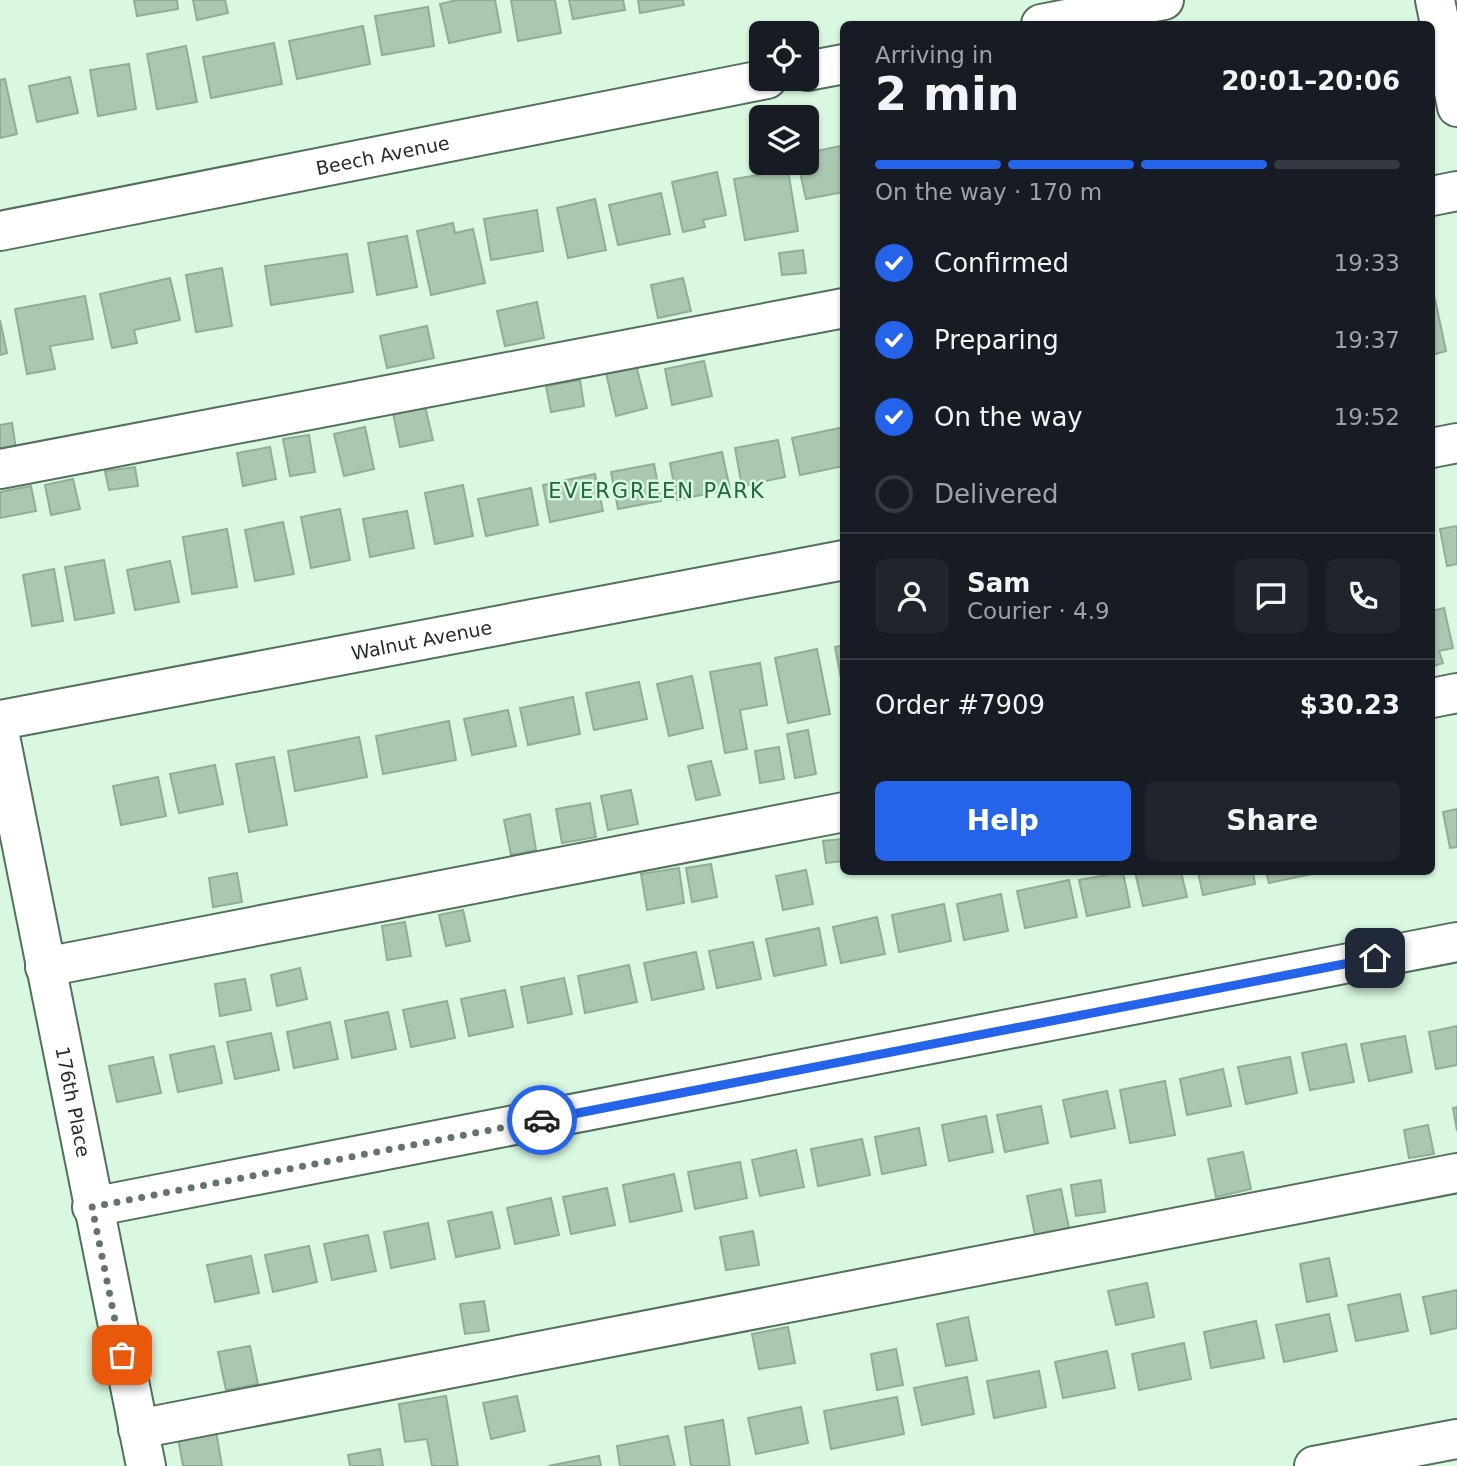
<!DOCTYPE html>
<meta charset="utf-8">
<style>
:root{--surface:#171b24;--page:#20242c;--text:#f1f3f6;--muted:#9ea1a6;--line:#363941;--accent:#2563eb}
body{margin:0;font-family:"DejaVu Sans",sans-serif;background:var(--page);color:var(--text);height:100vh;display:flex;flex-direction:column;font-size:26px;white-space:nowrap}
*{box-sizing:border-box;margin:0}
p{font-size:23px;color:var(--muted)}
.icon{flex:none;width:38px;height:38px;fill:none;stroke:currentColor;stroke-width:2;stroke-linecap:round;stroke-linejoin:round}
.map{position:relative;flex:1;overflow:hidden}
.sheet{position:absolute;left:840px;top:21px;width:595px;height:854px;display:flex;flex-direction:column;background:var(--surface);border-radius:10px;box-shadow:0 2px 5px #0004}
.sheet>*{flex:none}
.controls{position:absolute;left:749px;top:21px;display:grid;gap:14px}
.controls a{display:grid;place-items:center;width:70px;height:70px;border-radius:10px;background:var(--surface);box-shadow:0 2px 5px #0004;font-size:35px}
.pin{position:absolute;display:grid;place-items:center;width:60px;height:60px;color:#fff;margin:-30px;border-radius:14px;box-shadow:0 4px 10px #0006}
.courier{position:absolute;display:grid;place-items:center;width:70px;height:70px;margin:-35px;border:5px solid #2563eb;border-radius:50%;background:#fff;color:#222;box-shadow:0 2px 9px #0007}
.overview em{font-style:normal;font-weight:600}
.overview div{display:flex;flex-direction:column-reverse}
.overview{display:flex;align-items:center;justify-content:space-between;height:119px;padding:0 35px}
h1{font-size:46px;font-weight:600;line-height:52px}
.bar{display:grid;grid-template-columns:repeat(4,1fr);gap:10px 7px;align-content:center;height:84px;padding:0 35px}
.bar i{height:9px;border-radius:5px;background:var(--line)}
.bar .selected{background:var(--accent)}
.bar p{grid-column:span 4}
.line{display:flex;align-items:center;gap:18px;padding:0 35px;border-top:2px solid var(--line)}
.line div{flex:1}
.round{display:grid;place-items:center;flex:none;width:74px;height:74px;border-radius:10px;background:var(--page)}
ol{padding:0 35px;list-style:none}
li{display:flex;align-items:center;gap:21px;height:77px}
li p{margin-inline-start:auto}
li .icon{padding:7px;border-radius:50%;background:var(--accent);color:#fff;stroke-width:4}
li:last-child{color:var(--muted)}
li i{width:38px;height:38px;border:4px solid var(--line);border-radius:50%}
.cta{display:flex;gap:14px;margin-top:auto;padding:14px 35px}
.cta a{flex:1;height:80px;border-radius:10px;background:var(--accent);color:#fff;font-size:28px;font-weight:600;line-height:80px;text-align:center}
.cta a+a{background:var(--page);color:var(--text)}
.map>svg:first-child{display:block}
.building{fill:#aac7b1;stroke:#90ad97;stroke-width:2}
.lines{fill:none;stroke-linecap:round;stroke-linejoin:round}
.minor-casing{stroke:#546f5b;stroke-width:42}
.minor{stroke:#fff;stroke-width:38}
.done{stroke:#637567;stroke-width:7;stroke-dasharray:0 12.6}
.route{stroke:#2563eb;stroke-width:9}
.labels{text-anchor:middle;dominant-baseline:central;stroke-width:5;stroke-linejoin:round;paint-order:stroke}
.street-label{font-size:19px;fill:#232e26;stroke:#d9f8e0}
.neighbourhood-label{font-size:21px;letter-spacing:2px;fill:#20673b;stroke:#d9f8e0}
</style>
<div class="map">
<svg width="1457" height="1466" viewBox="0 0 1457 1466">
<rect width="100%" height="100%" fill="#d9f8e0"/>
<g class="building">
<polygon points="134,0 177,0 178,9 137,16"/>
<polygon points="193,0 225,0 228,13 197,20"/>
<polygon points="457,0 495,0 501,32 449,43 440,4"/>
<polygon points="511,0 555,0 561,33 518,41"/>
<polygon points="569,0 623,0 625,10 573,19"/>
<polygon points="638,0 683,0 684,5 640,13"/>
<polygon points="428,7 434,46 382,55 375,16"/>
<polygon points="363,26 370,64 297,79 289,41"/>
<polygon points="274,43 282,84 211,98 203,57"/>
<polygon points="186,46 197,102 157,109 147,54"/>
<polygon points="129,64 136,109 98,116 90,70"/>
<polygon points="70,77 78,113 37,122 29,86"/>
<polygon points="5,79 17,134 0,138 0,80"/>
<polygon points="840,146 844,192 806,199 798,163 807,163 807,153"/>
<polygon points="788,170 798,231 745,240 734,179"/>
<polygon points="717,172 726,215 703,220 705,227 683,232 672,182"/>
<polygon points="661,193 670,234 618,245 609,205"/>
<polygon points="595,199 606,250 568,258 557,208"/>
<polygon points="537,210 543,251 491,260 484,219"/>
<polygon points="453,223 455,233 473,229 485,283 431,295 417,231"/>
<polygon points="407,236 417,287 377,295 368,243"/>
<polygon points="803,250 806,273 782,275 779,253"/>
<polygon points="347,254 353,292 271,305 265,266"/>
<polygon points="222,268 232,326 196,332 186,275"/>
<polygon points="170,278 180,320 134,330 137,343 112,348 100,294"/>
<polygon points="683,278 691,311 658,318 651,285"/>
<polygon points="85,296 93,339 50,346 55,369 27,374 15,309"/>
<polygon points="1435,299 1446,351 1432,355 1432,300"/>
<polygon points="537,302 544,338 505,346 497,311"/>
<polygon points="0,320 7,353 0,355"/>
<polygon points="427,326 434,358 387,368 380,336"/>
<polygon points="704,361 712,396 672,405 665,369"/>
<polygon points="636,365 647,408 616,416 606,373"/>
<polygon points="580,380 584,406 551,412 546,386"/>
<polygon points="425,406 433,440 400,447 393,413"/>
<polygon points="12,423 16,449 0,452 0,425"/>
<polygon points="365,427 374,469 344,476 334,434"/>
<polygon points="844,427 844,466 800,475 792,438"/>
<polygon points="309,435 315,472 290,476 283,439"/>
<polygon points="778,440 785,477 742,486 735,448"/>
<polygon points="270,447 276,479 243,486 237,453"/>
<polygon points="722,452 730,489 677,500 670,463"/>
<polygon points="654,464 661,501 618,509 611,472"/>
<polygon points="135,467 138,486 109,490 105,471"/>
<polygon points="595,474 603,511 550,522 543,485"/>
<polygon points="73,479 80,509 51,515 45,485"/>
<polygon points="463,485 473,536 435,544 425,493"/>
<polygon points="31,486 36,511 0,518 0,492"/>
<polygon points="531,488 538,525 486,536 478,499"/>
<polygon points="340,509 350,560 311,568 301,517"/>
<polygon points="407,511 414,548 370,557 363,519"/>
<polygon points="283,522 294,574 255,581 245,530"/>
<polygon points="1457,526 1457,564 1447,566 1440,529"/>
<polygon points="227,529 237,587 192,594 183,537"/>
<polygon points="104,560 114,613 75,620 65,567"/>
<polygon points="170,561 179,602 135,610 127,570"/>
<polygon points="54,569 63,621 32,626 23,575"/>
<polygon points="1444,608 1453,648 1439,651 1443,663 1434,666 1432,611"/>
<polygon points="844,645 844,684 842,684 835,647"/>
<polygon points="817,649 830,714 788,723 775,658"/>
<polygon points="760,663 767,705 740,710 747,749 725,753 710,672"/>
<polygon points="692,676 703,728 669,736 657,684"/>
<polygon points="639,682 647,719 594,730 586,693"/>
<polygon points="573,697 580,734 528,745 520,708"/>
<polygon points="508,710 516,746 472,755 464,719"/>
<polygon points="449,721 456,760 383,774 376,736"/>
<polygon points="808,730 816,774 795,778 787,734"/>
<polygon points="359,737 367,777 295,791 288,751"/>
<polygon points="779,747 784,779 760,783 755,751"/>
<polygon points="274,757 287,825 249,832 236,764"/>
<polygon points="711,761 720,795 696,800 688,766"/>
<polygon points="215,765 223,804 179,813 170,774"/>
<polygon points="158,777 166,816 121,825 113,786"/>
<polygon points="631,790 638,824 608,830 601,796"/>
<polygon points="590,803 596,837 562,843 556,809"/>
<polygon points="1457,809 1457,847 1450,848 1443,812"/>
<polygon points="530,814 536,850 511,855 504,820"/>
<polygon points="841,839 843,861 826,863 823,841"/>
<polygon points="711,864 717,897 692,902 686,868"/>
<polygon points="679,868 684,903 647,910 641,874"/>
<polygon points="806,870 813,904 783,910 776,876"/>
<polygon points="1123,872 1130,907 1087,916 1079,880"/>
<polygon points="1135,872 1181,872 1187,897 1143,906"/>
<polygon points="1198,872 1253,872 1255,884 1203,895"/>
<polygon points="1266,872 1312,872 1312,874 1269,883"/>
<polygon points="237,873 242,902 213,907 209,878"/>
<polygon points="1069,880 1077,917 1025,928 1017,891"/>
<polygon points="1001,894 1008,931 964,940 957,904"/>
<polygon points="944,904 951,941 899,952 892,915"/>
<polygon points="463,910 470,941 446,946 439,915"/>
<polygon points="877,917 885,954 841,963 833,927"/>
<polygon points="405,922 411,956 387,960 382,926"/>
<polygon points="819,928 826,965 774,976 766,939"/>
<polygon points="753,942 761,979 717,988 709,951"/>
<polygon points="696,952 704,989 652,1000 644,963"/>
<polygon points="629,965 637,1002 585,1013 578,976"/>
<polygon points="300,968 307,999 277,1006 271,975"/>
<polygon points="564,978 572,1014 528,1023 521,987"/>
<polygon points="245,979 251,1010 220,1016 215,984"/>
<polygon points="505,990 513,1027 469,1036 461,999"/>
<polygon points="447,1001 455,1038 411,1047 403,1010"/>
<polygon points="388,1012 396,1049 352,1058 345,1021"/>
<polygon points="330,1022 338,1059 294,1068 287,1032"/>
<polygon points="1457,1026 1457,1065 1436,1069 1429,1032"/>
<polygon points="271,1033 279,1070 235,1079 227,1042"/>
<polygon points="1405,1036 1412,1072 1369,1081 1361,1044"/>
<polygon points="1346,1044 1354,1082 1310,1090 1302,1053"/>
<polygon points="214,1046 222,1083 178,1092 170,1055"/>
<polygon points="153,1057 161,1093 117,1102 109,1066"/>
<polygon points="1290,1057 1297,1093 1246,1104 1238,1067"/>
<polygon points="1223,1069 1231,1106 1187,1115 1180,1079"/>
<polygon points="1165,1081 1175,1135 1130,1143 1120,1090"/>
<polygon points="1107,1091 1115,1128 1071,1137 1063,1100"/>
<polygon points="1041,1106 1048,1143 1005,1152 997,1115"/>
<polygon points="1457,1107 1457,1131 1453,1108"/>
<polygon points="986,1116 993,1152 949,1161 942,1125"/>
<polygon points="1428,1125 1434,1154 1409,1158 1404,1130"/>
<polygon points="919,1128 926,1165 882,1174 875,1137"/>
<polygon points="862,1139 870,1175 818,1186 811,1149"/>
<polygon points="796,1150 804,1187 760,1196 752,1160"/>
<polygon points="1243,1152 1251,1189 1216,1197 1208,1159"/>
<polygon points="740,1162 747,1198 695,1209 688,1172"/>
<polygon points="674,1174 682,1211 630,1222 623,1185"/>
<polygon points="1101,1180 1105,1212 1076,1216 1071,1185"/>
<polygon points="607,1188 615,1225 571,1234 563,1197"/>
<polygon points="1061,1189 1069,1228 1035,1235 1027,1196"/>
<polygon points="551,1198 559,1235 515,1244 507,1208"/>
<polygon points="492,1212 500,1248 456,1257 448,1221"/>
<polygon points="428,1223 435,1259 391,1268 384,1232"/>
<polygon points="753,1231 759,1265 726,1270 720,1237"/>
<polygon points="368,1235 376,1271 332,1280 324,1244"/>
<polygon points="309,1246 317,1282 273,1292 265,1255"/>
<polygon points="251,1256 259,1293 215,1302 207,1265"/>
<polygon points="1329,1258 1337,1296 1307,1302 1300,1264"/>
<polygon points="1147,1283 1154,1317 1116,1325 1108,1291"/>
<polygon points="1457,1290 1457,1328 1431,1334 1423,1297"/>
<polygon points="1400,1294 1408,1331 1356,1341 1348,1305"/>
<polygon points="484,1301 489,1331 465,1334 460,1304"/>
<polygon points="1329,1314 1337,1351 1284,1362 1276,1325"/>
<polygon points="968,1317 977,1360 946,1366 937,1324"/>
<polygon points="1256,1321 1264,1358 1211,1368 1204,1332"/>
<polygon points="788,1327 795,1363 759,1369 752,1334"/>
<polygon points="1184,1343 1191,1379 1139,1390 1132,1354"/>
<polygon points="250,1346 258,1384 226,1390 218,1352"/>
<polygon points="896,1349 903,1385 877,1390 871,1354"/>
<polygon points="1107,1351 1115,1388 1063,1398 1055,1362"/>
<polygon points="1039,1371 1046,1407 994,1418 987,1381"/>
<polygon points="967,1377 974,1414 922,1425 914,1388"/>
<polygon points="446,1396 458,1466 432,1466 427,1439 405,1442 399,1404"/>
<polygon points="517,1396 525,1431 491,1439 483,1403"/>
<polygon points="897,1397 904,1434 831,1449 824,1411"/>
<polygon points="801,1407 808,1443 756,1454 748,1418"/>
<polygon points="723,1420 730,1466 691,1466 685,1427"/>
<polygon points="216,1431 222,1466 183,1466 178,1438"/>
<polygon points="668,1436 675,1466 620,1466 617,1446"/>
<polygon points="380,1449 383,1466 350,1466 348,1455"/>
<polygon points="599,1456 601,1466 548,1466"/>
</g>
<g class="lines">
<g class="minor-casing">
<g id="minor">
<polyline points="1435,0 1457,107"/>
<polyline points="1041,24 1164,0"/>
<polyline points="807,71 844,64"/>
<polyline points="1432,196 1457,191"/>
<path id="s1" d="M0,231l767,-152"/>
<polyline points="1432,448 1457,443"/>
<polyline points="0,469 844,308"/>
<polyline points="1432,698 1457,693"/>
<path id="s2" d="M0,720l844,-160"/>
<path id="s3" d="M0,736l146,730"/>
<polyline points="45,967 844,812"/>
<polyline points="92,1207 1457,942"/>
<polyline points="138,1429 1457,1173"/>
<polyline points="1314,1466 1457,1439"/>
</g>
</g>
<use href="#minor" class="minor"/>
</g>
<g class="lines">
<polyline class="done" points="122,1355 92,1207 542,1120"/>
<polyline class="route" points="542,1120 1375,958"/>
</g>
<g class="labels">
<g class="street-label">
<text stroke="none"><textPath href="#s1" startOffset="390">Beech Avenue</textPath></text>
<text stroke="none"><textPath href="#s2" startOffset="429">Walnut Avenue</textPath></text>
<text stroke="none"><textPath href="#s3" startOffset="373">176th Place</textPath></text>
</g>
<g class="neighbourhood-label">
<text x="657" y="491">EVERGREEN PARK</text>
</g>
</g>
</svg>
<div class="controls">
<a><svg class="icon" aria-label="locate" viewBox="0 0 24 24"><circle cx="12" cy="12" r="6"/><path d="M12 2v4M12 18v4M2 12h4M18 12h4"/></svg></a>
<a><svg class="icon" aria-label="layers" viewBox="0 0 24 24"><path d="M12 4l9 5-9 5-9-5zM3 14l9 5 9-5"/></svg></a>
</div>
<div class="pin" style="left:122px;top:1355px;background:#ea580c"><svg class="icon" aria-label="bag" viewBox="0 0 24 24"><path d="M5 8h14l-1 12H6zM9 8a3 3 0 0 1 6 0"/></svg></div>
<div class="pin" style="left:1375px;top:958px;background:#1f2937"><svg class="icon" aria-label="home" viewBox="0 0 24 24"><path d="M3 11l9-7 9 7M6 9v11h12V9"/></svg></div>
<div class="courier" style="left:542px;top:1120px"><svg class="icon" aria-label="car" viewBox="0 0 24 24"><path d="M5 17H2v-5l4-1 3-4h7l3 4 3 1v5h-3M9 17h6M6 11h13"/><circle cx="7" cy="17" r="2"/><circle cx="17" cy="17" r="2"/></svg></div>
<section class="sheet">
<div class="overview"><div><h1>2 min</h1><p>Arriving in</p></div><em>20:01–20:06</em></div>
<div class="bar"><i class="selected"></i><i class="selected"></i><i class="selected"></i><i></i><p>On the way · 170 m</p></div>
<ol>
<li><svg class="icon" aria-label="check" viewBox="0 0 24 24"><path d="M5 12l5 5 9-10"/></svg>Confirmed<p>19:33</p></li>
<li><svg class="icon" aria-label="check" viewBox="0 0 24 24"><path d="M5 12l5 5 9-10"/></svg>Preparing<p>19:37</p></li>
<li><svg class="icon" aria-label="check" viewBox="0 0 24 24"><path d="M5 12l5 5 9-10"/></svg>On the way<p>19:52</p></li>
<li><i></i>Delivered</li>
</ol>
<div class="line" style="height:126px"><a class="round"><svg class="icon" aria-label="person" viewBox="0 0 24 24"><circle cx="12" cy="8" r="4"/><path d="M4 21q1-7 8-7t8 7"/></svg></a><div><b>Sam</b><p>Courier · 4.9</p></div><a class="round"><svg class="icon" aria-label="chat" viewBox="0 0 24 24"><path d="M4 5h16v11H9l-5 4z"/></svg></a><a class="round"><svg class="icon" aria-label="phone" viewBox="0 0 24 24"><path d="M5 4h4l2 5-3 2q2 4 5 5l2-3 5 2v4C11 20 4 13 5 4z"/></svg></a></div>
<div class="line" style="height:91px"><div>Order #7909</div><b>$30.23</b></div>
<div class="cta"><a>Help</a><a>Share</a></div>
</section>
</div>
